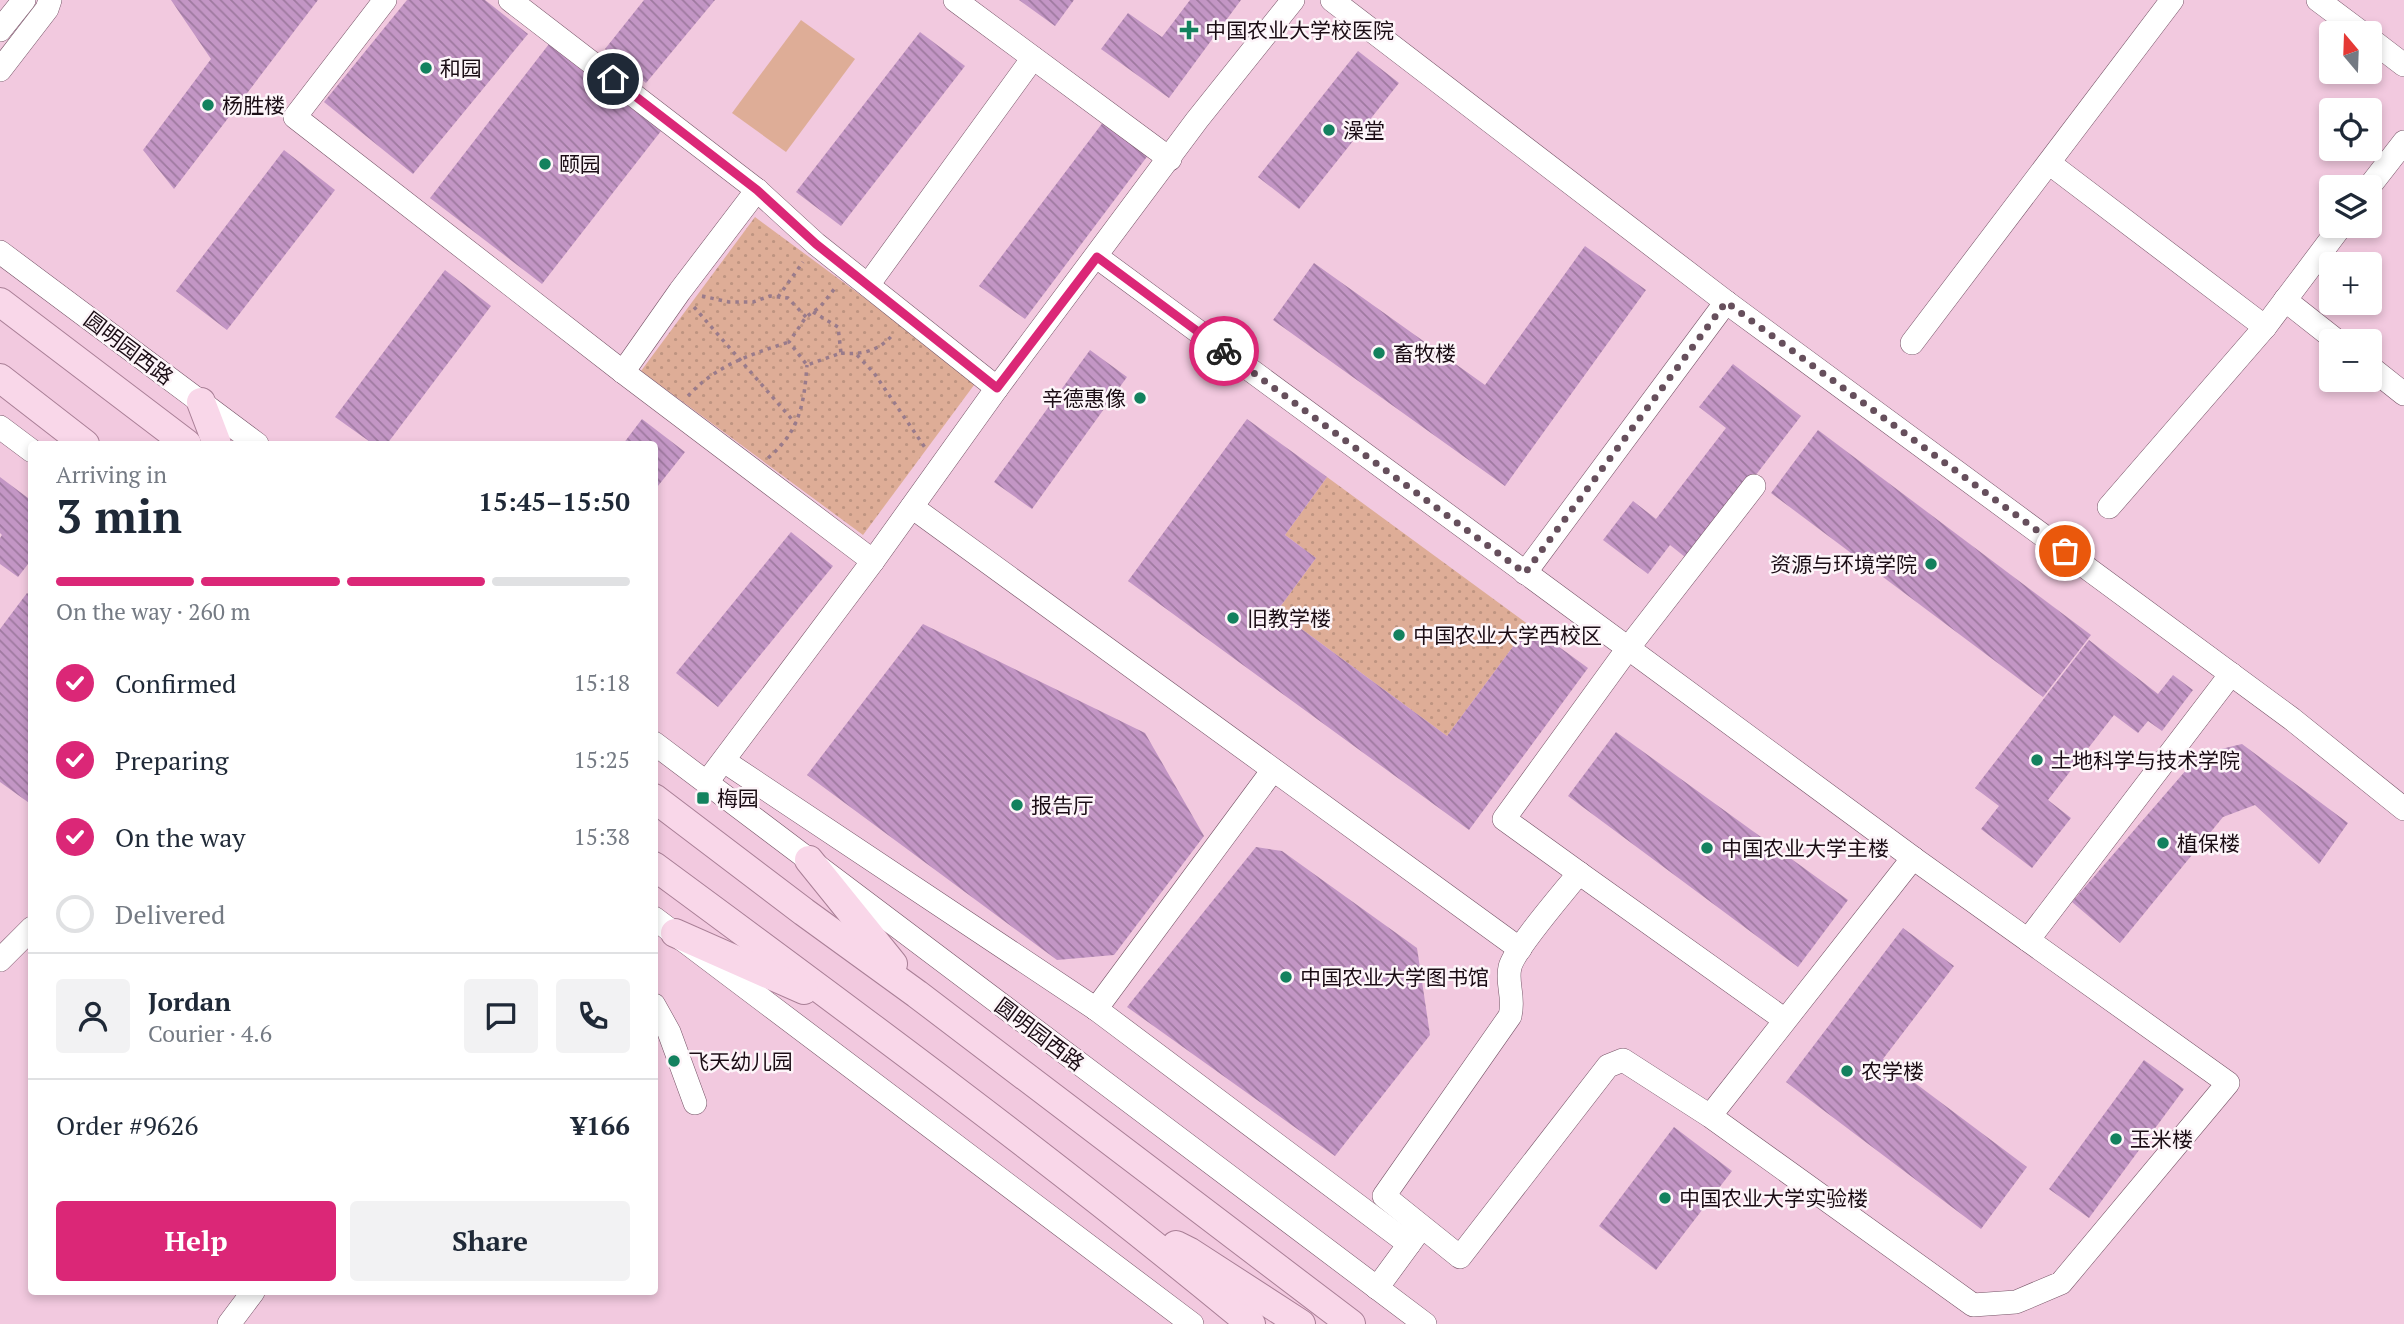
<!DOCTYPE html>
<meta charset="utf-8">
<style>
:root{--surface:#fff;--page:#f2f2f3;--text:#1f2937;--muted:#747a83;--line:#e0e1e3;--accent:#db2777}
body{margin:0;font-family:"PT Serif","Noto Sans SC",serif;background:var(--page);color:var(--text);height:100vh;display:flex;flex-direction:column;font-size:26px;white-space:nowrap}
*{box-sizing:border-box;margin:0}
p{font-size:23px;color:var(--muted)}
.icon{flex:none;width:38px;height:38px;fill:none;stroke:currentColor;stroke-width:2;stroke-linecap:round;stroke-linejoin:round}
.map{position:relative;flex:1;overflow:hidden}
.side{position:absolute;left:28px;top:441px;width:630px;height:854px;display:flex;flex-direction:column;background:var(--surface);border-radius:7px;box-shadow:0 4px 10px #0003}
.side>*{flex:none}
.needle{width:46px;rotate:341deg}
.tools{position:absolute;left:2319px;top:21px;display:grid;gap:14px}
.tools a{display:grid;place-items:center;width:63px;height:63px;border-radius:7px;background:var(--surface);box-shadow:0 4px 10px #0003;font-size:35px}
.pin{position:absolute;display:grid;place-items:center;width:60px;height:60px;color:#fff;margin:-30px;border:4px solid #fff;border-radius:50%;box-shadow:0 2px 7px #0007}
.courier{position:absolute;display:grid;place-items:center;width:70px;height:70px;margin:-35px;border:5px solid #db2777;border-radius:50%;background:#fff;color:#222;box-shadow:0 2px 9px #0007}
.overview em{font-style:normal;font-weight:700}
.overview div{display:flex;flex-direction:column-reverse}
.overview{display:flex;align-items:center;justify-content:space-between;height:119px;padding:0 28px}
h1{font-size:46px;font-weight:700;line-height:52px}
.bar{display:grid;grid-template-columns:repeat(4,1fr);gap:10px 7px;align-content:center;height:84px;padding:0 28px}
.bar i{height:9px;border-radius:5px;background:var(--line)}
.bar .selected{background:var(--accent)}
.bar p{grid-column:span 4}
.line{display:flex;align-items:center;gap:18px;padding:0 28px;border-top:2px solid var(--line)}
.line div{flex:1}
.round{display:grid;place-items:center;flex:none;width:74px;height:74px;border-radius:7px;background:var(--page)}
ol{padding:0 28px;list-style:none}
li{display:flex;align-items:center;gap:21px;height:77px}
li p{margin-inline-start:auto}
li .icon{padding:7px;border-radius:50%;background:var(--accent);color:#fff;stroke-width:4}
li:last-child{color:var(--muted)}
li i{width:38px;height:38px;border:4px solid var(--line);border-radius:50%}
.button{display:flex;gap:14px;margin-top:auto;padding:14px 28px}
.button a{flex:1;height:80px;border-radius:7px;background:var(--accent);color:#fff;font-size:28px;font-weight:700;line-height:80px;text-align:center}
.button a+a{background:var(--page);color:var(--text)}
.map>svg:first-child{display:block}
.grass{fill:url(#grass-dots)}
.garden{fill:#dead97}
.building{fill:url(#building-back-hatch)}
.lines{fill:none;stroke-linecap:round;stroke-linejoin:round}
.minor-casing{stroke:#755366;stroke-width:24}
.major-casing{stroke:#a97f96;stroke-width:30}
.path{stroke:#997b8b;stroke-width:3.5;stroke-dasharray:3.5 5;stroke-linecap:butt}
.minor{stroke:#fff;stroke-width:23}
.major{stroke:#f9d7e9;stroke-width:28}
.done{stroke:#664f5c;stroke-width:7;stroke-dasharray:0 12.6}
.route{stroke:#db2777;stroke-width:9}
.poi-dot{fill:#13815e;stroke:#fdf5f9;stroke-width:2.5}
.labels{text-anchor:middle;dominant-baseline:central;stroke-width:5;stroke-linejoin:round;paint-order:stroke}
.poi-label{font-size:21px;fill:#1b0d15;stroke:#fdf5f9;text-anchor:start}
.street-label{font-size:21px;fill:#1b0d15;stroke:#fdf5f9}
</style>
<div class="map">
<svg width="2404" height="1324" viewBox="0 0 2404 1324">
<defs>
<pattern id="grass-dots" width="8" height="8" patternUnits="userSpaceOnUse" patternTransform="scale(1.75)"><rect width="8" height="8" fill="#dead97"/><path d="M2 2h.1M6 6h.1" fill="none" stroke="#be9481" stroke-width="1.8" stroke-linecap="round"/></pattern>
<pattern id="building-back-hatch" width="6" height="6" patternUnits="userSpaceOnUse" patternTransform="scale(1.75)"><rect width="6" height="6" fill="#c396c5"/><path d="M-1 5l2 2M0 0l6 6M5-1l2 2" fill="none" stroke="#9e799f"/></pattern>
</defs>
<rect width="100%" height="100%" fill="#f2c9df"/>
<g class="grass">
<polygon points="755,217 977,381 863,535 641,371"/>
<polygon points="1327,477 1529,625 1447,736 1277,611 1316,558 1285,535"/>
</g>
<polygon class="garden" points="801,20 855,59 786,152 732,113"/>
<g class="building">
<polygon points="171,0 318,0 174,189 143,150 211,59"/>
<polygon points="407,0 485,0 528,34 413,174 324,102"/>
<polygon points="644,0 715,0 646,83 605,49"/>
<polygon points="1019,0 1074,0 1055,26"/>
<polygon points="1190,0 1241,0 1169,98 1101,49 1128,13 1162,37"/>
<polygon points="920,32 965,66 841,226 796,192"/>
<polygon points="549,44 661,131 542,284 430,198"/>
<polygon points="1358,51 1399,83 1299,209 1258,177"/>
<polygon points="1104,121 1149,154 1025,319 979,286"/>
<polygon points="284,150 335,190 227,330 176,291"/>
<polygon points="1585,246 1646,290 1505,486 1273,320 1314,263 1485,385"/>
<polygon points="445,270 491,306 387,444 373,444 335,417"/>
<polygon points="1090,350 1127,377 1032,509 994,482"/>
<polygon points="1733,364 1801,416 1690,561 1670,545 1648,574 1603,540 1633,501 1656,519 1726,428 1699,407"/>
<polygon points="642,419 685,452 654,491 654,444 623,444"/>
<polygon points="1247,419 1327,477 1285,535 1316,558 1277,611 1447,736 1529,625 1588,668 1469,830 1128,581"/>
<polygon points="1818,430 2091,635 2043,697 1771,493"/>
<polygon points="0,477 32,501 32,559 18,577 0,564 0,538 2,535 0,533"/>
<polygon points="791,532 833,566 718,707 676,673"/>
<polygon points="27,593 32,596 32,805 0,782 0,629"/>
<polygon points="923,624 1145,733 1204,836 1114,955 1057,960 807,775"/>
<polygon points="2089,640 2158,694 2173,675 2193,690 2162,731 2148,721 2138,733 2114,715 2048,800 2071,818 2032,868 1981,829 1999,806 1975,788"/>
<polygon points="1616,732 1848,900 1798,967 1568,796"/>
<polygon points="2242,744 2348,823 2319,864 2255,805 2223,817 2120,943 2072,902 2200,754"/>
<polygon points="1256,847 1282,851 1417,948 1430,1035 1335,1156 1127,1007"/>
<polygon points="1903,928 1954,966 1883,1059 2027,1167 1981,1229 1786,1082"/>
<polygon points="2144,1060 2184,1089 2089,1218 2049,1189"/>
<polygon points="1674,1127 1732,1171 1656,1270 1599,1226"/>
</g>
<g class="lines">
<g class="minor-casing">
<g id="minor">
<polyline points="385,0 295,117 623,372 873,561"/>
<polyline points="510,0 757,190 816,244 997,388"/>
<polyline points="955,0 1170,159"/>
<polyline points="1332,0 1726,302 2292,719 2404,809"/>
<polyline points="2318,0 2362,33"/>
<polyline points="0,30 24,0"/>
<polyline points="2370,39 2404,65"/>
<polyline points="0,70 47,9 50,0"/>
<polyline points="2049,163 2265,327"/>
<polyline points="2369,187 2404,142"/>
<polyline points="0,252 257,444"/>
<polyline points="1097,257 1913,858"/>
<polyline points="868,285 1033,58"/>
<polyline points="2285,300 2337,341"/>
<polyline points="1912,343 2172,0"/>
<polyline points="2370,367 2404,394"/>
<polyline points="623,372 680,291 757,190"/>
<polyline points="0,427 32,451"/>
<polyline points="912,507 1520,949"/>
<polyline points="2109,507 2265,327 2341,226"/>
<polyline points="1525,573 1726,302"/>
<polyline points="654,743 1425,1324"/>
<polyline points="724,761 1096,1009 1409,1244"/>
<polyline points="707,782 873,561 997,388 1197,120 1293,0"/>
<polyline points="1579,873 1504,819 1629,647 1754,486"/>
<polyline points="654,918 1192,1324"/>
<polyline points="2028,940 2231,674"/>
<polyline points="0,960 32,928"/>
<polyline points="654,1005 669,1032 695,1103"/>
<polyline points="1096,1009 1273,770"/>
<path d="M1710,1116l263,189 43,-3 45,-19 167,-200 -315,-225 -203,258 -87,-56 -15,6 -148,191 -76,-61 126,-180c5,-19 -4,-32 0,-49 5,-19 55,-76 69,-94l206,147"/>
<polyline points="1377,1288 1418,1232"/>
<polyline points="229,1324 253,1292"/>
</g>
</g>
<g class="major-casing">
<g id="major">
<polyline points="0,302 187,444"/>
<polyline points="0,378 85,444"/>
<polyline points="201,402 217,444"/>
<polyline points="654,798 804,912 917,994 1351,1324"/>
<polyline points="809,860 893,964"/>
<path d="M654,866c202,149 404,298 597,458"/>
<polyline points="675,933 804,990"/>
<polyline points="1176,1245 1190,1252 1301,1324"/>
</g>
</g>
<g class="path">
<polyline points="702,296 729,302 753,302 770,296 788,298 806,317"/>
<polyline points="778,297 803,262"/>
<polyline points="694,307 796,424"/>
<polyline points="813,312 838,327 841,353 807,365 789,342 806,317 820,307 836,287"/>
<path d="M841,353c21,2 39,-2 53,-20"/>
<polyline points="857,355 874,373 926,449"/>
<path d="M688,396c27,-30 63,-42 101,-54"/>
<path d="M768,458c32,-27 36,-54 39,-93"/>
</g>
<use href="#minor" class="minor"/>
<use href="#major" class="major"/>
</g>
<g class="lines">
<polyline class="done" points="1224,351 1525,573 1726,302 2065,551"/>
<polyline class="route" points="613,79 757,190 816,244 997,388 1097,257 1224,351"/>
</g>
<g class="poi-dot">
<path d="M1185.5 19.5h7v7h7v7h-7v7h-7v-7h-7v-7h7z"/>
<circle cx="426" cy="68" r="7"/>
<circle cx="208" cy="105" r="7"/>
<circle cx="1329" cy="130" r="7"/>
<circle cx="545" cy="164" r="7"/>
<circle cx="1379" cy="353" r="7"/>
<circle cx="1140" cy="398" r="7"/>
<circle cx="1931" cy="564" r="7"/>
<circle cx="1233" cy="618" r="7"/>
<circle cx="1399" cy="635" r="7"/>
<circle cx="2037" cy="760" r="7"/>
<rect x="696" y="791" width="14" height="14" rx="3.5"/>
<circle cx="1017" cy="805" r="7"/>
<circle cx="2163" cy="843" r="7"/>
<circle cx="1707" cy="848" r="7"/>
<circle cx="1286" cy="977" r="7"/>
<circle cx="674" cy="1061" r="7"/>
<circle cx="1847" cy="1071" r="7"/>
<circle cx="2116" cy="1139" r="7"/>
<circle cx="1665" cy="1198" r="7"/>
</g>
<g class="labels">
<g class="poi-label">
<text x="1205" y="30">中国农业大学校医院</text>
<text x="440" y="68">和园</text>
<text x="222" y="105">杨胜楼</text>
<text x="1343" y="130">澡堂</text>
<text x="559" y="164">颐园</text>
<text x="1393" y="353">畜牧楼</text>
<text x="1126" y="398" text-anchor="end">辛德惠像</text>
<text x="1917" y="564" text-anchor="end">资源与环境学院</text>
<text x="1247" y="618">旧教学楼</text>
<text x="1413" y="635">中国农业大学西校区</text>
<text x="2051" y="760">土地科学与技术学院</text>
<text x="717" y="798">梅园</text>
<text x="1031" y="805">报告厅</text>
<text x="2177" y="843">植保楼</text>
<text x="1721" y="848">中国农业大学主楼</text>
<text x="1300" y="977">中国农业大学图书馆</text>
<text x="688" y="1061">飞天幼儿园</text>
<text x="1861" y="1071">农学楼</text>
<text x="2130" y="1139">玉米楼</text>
<text x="1679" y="1198">中国农业大学实验楼</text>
</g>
<g class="street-label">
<text transform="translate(129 348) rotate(37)">圆明园西路</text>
<text transform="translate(1040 1034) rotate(37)">圆明园西路</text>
</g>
</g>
</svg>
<div class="tools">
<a><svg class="needle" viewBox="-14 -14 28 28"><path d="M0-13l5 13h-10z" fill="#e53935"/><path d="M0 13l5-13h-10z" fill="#747a83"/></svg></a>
<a><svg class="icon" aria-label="locate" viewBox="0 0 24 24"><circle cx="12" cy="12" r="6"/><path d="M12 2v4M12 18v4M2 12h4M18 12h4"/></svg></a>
<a><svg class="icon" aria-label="layers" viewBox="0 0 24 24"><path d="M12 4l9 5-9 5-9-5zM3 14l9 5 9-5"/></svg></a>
<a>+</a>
<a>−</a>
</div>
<div class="pin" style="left:2065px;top:551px;background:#ea580c"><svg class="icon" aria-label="bag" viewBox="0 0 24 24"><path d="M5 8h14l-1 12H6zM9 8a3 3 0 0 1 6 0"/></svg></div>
<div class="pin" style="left:613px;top:79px;background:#1f2937"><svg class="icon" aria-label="home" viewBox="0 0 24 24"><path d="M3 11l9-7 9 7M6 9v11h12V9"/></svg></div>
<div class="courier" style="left:1224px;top:351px"><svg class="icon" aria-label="bike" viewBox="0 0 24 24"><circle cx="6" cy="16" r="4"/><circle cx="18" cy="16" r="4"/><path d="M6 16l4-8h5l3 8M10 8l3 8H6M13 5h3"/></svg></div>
<section class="side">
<div class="overview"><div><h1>3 min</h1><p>Arriving in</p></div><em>15:45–15:50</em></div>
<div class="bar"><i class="selected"></i><i class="selected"></i><i class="selected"></i><i></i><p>On the way · 260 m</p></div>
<ol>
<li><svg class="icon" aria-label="check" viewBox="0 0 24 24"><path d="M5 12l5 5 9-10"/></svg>Confirmed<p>15:18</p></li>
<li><svg class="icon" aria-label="check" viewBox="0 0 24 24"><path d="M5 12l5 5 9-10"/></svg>Preparing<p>15:25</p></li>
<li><svg class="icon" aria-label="check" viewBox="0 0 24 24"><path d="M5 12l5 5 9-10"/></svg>On the way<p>15:38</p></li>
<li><i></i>Delivered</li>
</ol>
<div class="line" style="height:126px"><a class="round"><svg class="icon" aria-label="person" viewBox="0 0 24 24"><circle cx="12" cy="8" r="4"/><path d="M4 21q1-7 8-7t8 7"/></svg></a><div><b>Jordan</b><p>Courier · 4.6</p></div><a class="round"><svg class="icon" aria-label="chat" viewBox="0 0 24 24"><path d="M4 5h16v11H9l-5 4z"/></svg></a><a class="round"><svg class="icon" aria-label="phone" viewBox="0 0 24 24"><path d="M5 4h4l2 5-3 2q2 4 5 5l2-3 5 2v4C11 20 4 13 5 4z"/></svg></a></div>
<div class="line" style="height:91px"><div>Order #9626</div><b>¥166</b></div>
<div class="button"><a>Help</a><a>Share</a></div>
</section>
</div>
